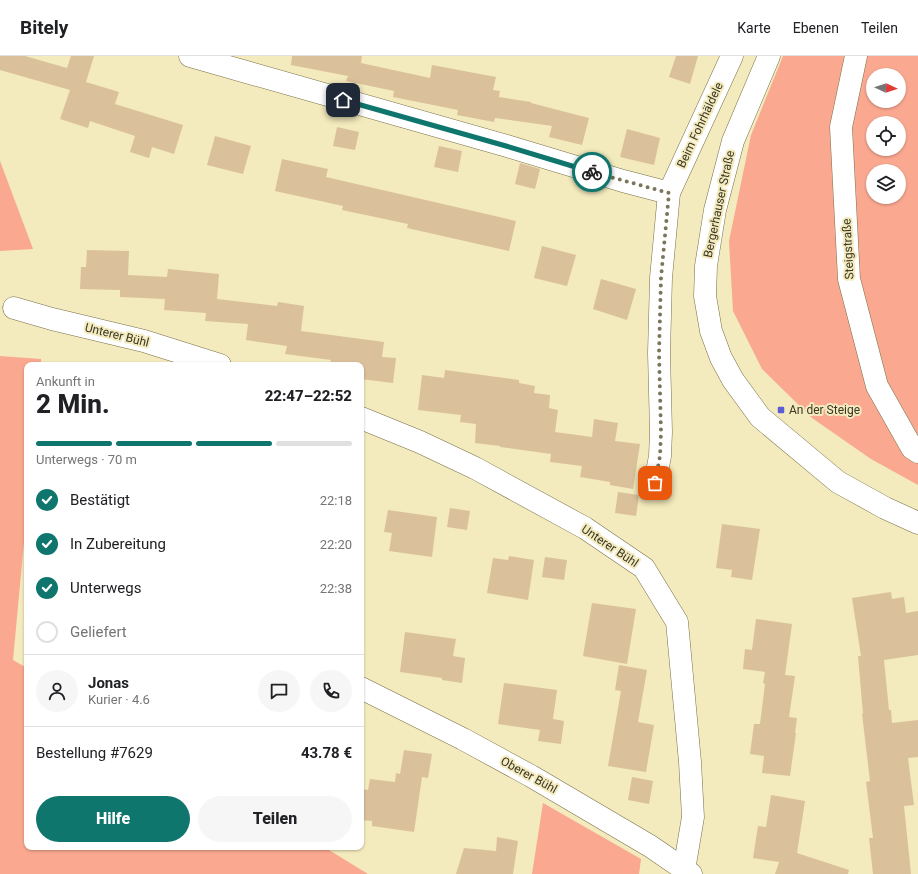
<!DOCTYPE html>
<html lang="de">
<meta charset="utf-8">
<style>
:root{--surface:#fff;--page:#f6f6f6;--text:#202124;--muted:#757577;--line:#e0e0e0;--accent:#0f766e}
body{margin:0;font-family:Roboto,sans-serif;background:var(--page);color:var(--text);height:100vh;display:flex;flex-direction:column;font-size:15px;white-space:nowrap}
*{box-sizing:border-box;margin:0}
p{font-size:13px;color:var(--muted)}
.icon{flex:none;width:22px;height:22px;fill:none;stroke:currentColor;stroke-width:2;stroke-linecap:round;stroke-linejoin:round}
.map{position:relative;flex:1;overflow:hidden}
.drawer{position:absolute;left:24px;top:306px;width:340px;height:488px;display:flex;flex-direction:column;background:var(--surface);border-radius:8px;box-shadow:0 1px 3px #0004}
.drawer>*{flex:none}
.needle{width:26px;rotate:94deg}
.buttons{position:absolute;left:866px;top:12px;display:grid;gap:8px}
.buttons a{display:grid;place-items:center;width:40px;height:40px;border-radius:50%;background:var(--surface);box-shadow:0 1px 3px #0004;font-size:20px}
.pin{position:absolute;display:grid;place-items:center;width:34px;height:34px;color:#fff;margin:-17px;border-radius:8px;box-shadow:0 2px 6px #0006}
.courier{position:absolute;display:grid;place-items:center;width:40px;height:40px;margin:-20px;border:3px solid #0f766e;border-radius:50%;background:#fff;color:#222;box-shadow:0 1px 5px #0007}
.summary em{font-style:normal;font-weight:800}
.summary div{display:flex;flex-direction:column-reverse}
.summary{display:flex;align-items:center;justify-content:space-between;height:68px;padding:0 12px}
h1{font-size:26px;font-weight:800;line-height:30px}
.bar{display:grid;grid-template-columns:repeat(4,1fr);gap:6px 4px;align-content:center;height:48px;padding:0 12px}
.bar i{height:5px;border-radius:3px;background:var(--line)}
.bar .selected{background:var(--accent)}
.bar p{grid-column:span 4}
.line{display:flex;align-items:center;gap:10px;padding:0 12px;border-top:1px solid var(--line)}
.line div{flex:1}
.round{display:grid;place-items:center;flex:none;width:42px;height:42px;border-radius:21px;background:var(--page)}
ol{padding:0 12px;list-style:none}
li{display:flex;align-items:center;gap:12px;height:44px}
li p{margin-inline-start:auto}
li .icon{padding:4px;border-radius:50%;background:var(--accent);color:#fff;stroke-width:4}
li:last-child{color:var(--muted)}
li i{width:22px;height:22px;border:2px solid var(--line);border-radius:50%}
.primary-button{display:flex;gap:8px;margin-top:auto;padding:8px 12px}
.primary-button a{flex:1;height:46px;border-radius:24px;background:var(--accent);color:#fff;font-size:16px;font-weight:800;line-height:46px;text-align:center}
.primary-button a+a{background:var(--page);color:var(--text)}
header{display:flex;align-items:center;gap:24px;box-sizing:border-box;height:56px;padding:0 20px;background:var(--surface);border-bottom:1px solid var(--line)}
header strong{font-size:19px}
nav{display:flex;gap:22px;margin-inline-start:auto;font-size:14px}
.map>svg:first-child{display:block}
.green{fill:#faa890;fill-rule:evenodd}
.building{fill:#dbc19b}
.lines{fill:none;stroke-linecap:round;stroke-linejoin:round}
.minor-casing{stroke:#797048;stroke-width:23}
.secondary-casing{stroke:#797048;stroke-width:23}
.minor{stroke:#fff;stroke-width:22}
.secondary{stroke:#fff;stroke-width:22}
.done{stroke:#7b755a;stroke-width:4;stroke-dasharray:0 7.2}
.route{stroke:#0f766e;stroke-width:5}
.poi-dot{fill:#5a5dd5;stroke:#f3eabd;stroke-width:1.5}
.labels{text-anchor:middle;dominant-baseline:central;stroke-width:4;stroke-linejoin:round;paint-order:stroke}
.street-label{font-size:12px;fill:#3a3625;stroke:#f3eabd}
.poi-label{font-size:12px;fill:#3a3625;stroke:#f3eabd;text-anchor:start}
</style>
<header>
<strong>Bitely</strong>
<nav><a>Karte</a><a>Ebenen</a><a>Teilen</a></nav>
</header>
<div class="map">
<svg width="918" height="818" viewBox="0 0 918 818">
<rect width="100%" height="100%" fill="#f3eabd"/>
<g class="green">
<path d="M783,0h135v429l-47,-26 -59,-41 -50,-49 -29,-58 -4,-70 22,-106zM873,19h26v26h-26zM873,67h26v26h-26zM873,115h26v26h-26z"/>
<polygon points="0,105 33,193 0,195"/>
<polygon points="0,300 41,303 41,309 27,309 27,453 13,604 27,612 27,791 324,791 368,818 0,818"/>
<polygon points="543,747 641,803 639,818 532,818"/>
</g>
<g class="building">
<polygon points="0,0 25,0 67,12 71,0 94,0 86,26 119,36 115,48 183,69 174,98 152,91 149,102 130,96 135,80 90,65 88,72 60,63 70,34 0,14"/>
<polygon points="292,0 362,0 361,7 430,22 432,9 496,21 493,34 500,35 499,41 531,46 531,47 589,62 582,89 549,81 552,70 495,62 494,66 457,59 458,54 393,41 394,35 346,25 348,20 291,9"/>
<polygon points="676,0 698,0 690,28 669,21"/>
<polygon points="337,71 359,76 355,94 333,90"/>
<polygon points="627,73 660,82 654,109 620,101"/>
<polygon points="215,80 251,90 243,118 207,109"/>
<polygon points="439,90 462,95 458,116 434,111"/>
<polygon points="282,103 328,113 326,121 516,165 509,195 407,172 408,168 342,154 343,150 275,135"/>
<polygon points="520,107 540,113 535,133 515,128"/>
<polygon points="542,190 576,199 567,230 534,222"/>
<polygon points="87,194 129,195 128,219 167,221 168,213 219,218 217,243 277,250 278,246 304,250 301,275 384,286 382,301 396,302 393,327 361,323 361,309 330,309 331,304 285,298 287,290 246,284 248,268 205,265 206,257 164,254 165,243 120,241 120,234 80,233 81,211 86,211"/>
<polygon points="601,223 636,233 627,264 593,253"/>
<polygon points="445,314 519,324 519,327 535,330 534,337 550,339 549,352 558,354 555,376 592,381 594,363 618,367 615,385 640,388 633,433 610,429 610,426 580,421 582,410 550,406 551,398 500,391 500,390 475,387 476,368 460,366 461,359 418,354 422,319 444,322"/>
<polygon points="618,436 639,439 636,460 615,457"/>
<polygon points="450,452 470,455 467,474 447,471"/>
<polygon points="388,454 437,461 432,501 389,495 392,477 384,476"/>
<polygon points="722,468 760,473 752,524 731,521 732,514 716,512"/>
<polygon points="509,500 534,504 528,544 487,537 493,502 508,504"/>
<polygon points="545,501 567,504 564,524 542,521"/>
<polygon points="891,536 892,543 904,541 906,557 918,555 918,599 884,604 889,654 891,654 892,667 918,664 918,701 908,702 914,749 904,750 911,818 873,818 869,782 873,782 866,726 870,725 862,658 863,658 858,600 861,600 852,542"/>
<polygon points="592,547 636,553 627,608 583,600"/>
<polygon points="756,563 792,568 785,619 795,620 789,661 797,662 795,677 796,677 790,720 762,717 764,700 750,698 754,668 760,668 765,628 763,627 765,616 743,613 745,593 752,594"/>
<polygon points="405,576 456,583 453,600 465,602 462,627 442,624 442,622 400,616"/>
<polygon points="619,609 647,614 638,666 654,669 646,716 608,710 621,635 615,634"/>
<polygon points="504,627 557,634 553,663 564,665 561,688 538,685 540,674 498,668"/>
<polygon points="404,694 432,698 428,722 422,721 414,776 372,770 372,765 361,764 361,733 368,734 370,723 395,726 396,717 400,718"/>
<polygon points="632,721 653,725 649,748 628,744"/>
<polygon points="771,739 805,745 797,797 849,814 848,818 775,818 779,806 753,802 758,770 766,771"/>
<polygon points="497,781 518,785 513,818 456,818 464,792 496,795"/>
</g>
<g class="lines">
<g class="minor-casing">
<g id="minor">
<polyline points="190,0 507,90 623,125 669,137"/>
<polyline points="856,0 841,71 849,223 877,330 912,392 918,396"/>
<polyline points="14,252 52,263 144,285 220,309"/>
<polyline points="361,362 420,386 475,412 585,472 644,512 677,566 690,706 693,761 684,814"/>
<polyline points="655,427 660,400 661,376 659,297 661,222 669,137 732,0"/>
<polyline points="361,632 463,683 531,720 650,790 691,818"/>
</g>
</g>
<g class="secondary-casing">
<polyline id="secondary" points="769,0 733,85 715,154 706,210 705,240 711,275 721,302 733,324 760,361 838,426 885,452 918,467"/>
</g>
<use href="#minor" class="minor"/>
<use href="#secondary" class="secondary"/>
</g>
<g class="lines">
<polyline class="done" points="592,116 669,137 661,222 659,297 661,376 660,400 655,427"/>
<polyline class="route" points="343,44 506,90 592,116"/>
</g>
<rect class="poi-dot" x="777" y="350" width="8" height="8" rx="2"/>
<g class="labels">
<g class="street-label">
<text transform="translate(700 69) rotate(-65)">Beim Fohrhäldele</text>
<text transform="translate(719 148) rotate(-78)">Bergerhauser Straße</text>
<text transform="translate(848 193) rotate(-93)">Steigstraße</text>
<text transform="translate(117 279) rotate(14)">Unterer Bühl</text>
<text transform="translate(610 490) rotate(34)">Unterer Bühl</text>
<text transform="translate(529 719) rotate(29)">Oberer Bühl</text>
</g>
<g class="poi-label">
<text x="789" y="354">An der Steige</text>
</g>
</g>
</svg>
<div class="buttons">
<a><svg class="needle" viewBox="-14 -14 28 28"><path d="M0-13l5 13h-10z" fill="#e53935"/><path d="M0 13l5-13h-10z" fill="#757577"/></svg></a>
<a><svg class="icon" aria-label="locate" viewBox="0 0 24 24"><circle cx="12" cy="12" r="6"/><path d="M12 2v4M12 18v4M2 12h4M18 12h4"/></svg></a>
<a><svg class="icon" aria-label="layers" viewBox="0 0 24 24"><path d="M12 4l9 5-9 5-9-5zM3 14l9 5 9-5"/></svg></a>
</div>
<div class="pin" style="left:655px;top:427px;background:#ea580c"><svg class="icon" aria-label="bag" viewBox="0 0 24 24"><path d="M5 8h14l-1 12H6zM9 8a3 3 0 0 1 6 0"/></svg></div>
<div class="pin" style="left:343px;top:44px;background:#1f2937"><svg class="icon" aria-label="home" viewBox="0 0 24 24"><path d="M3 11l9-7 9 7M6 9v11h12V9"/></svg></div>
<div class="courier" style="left:592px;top:116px"><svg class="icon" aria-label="bike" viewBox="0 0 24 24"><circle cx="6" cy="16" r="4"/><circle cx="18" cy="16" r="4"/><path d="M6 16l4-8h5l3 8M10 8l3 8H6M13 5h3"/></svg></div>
<section class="drawer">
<div class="summary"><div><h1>2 Min.</h1><p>Ankunft in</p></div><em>22:47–22:52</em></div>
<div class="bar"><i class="selected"></i><i class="selected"></i><i class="selected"></i><i></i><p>Unterwegs · 70 m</p></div>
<ol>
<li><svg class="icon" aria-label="check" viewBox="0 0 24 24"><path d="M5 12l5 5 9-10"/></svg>Bestätigt<p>22:18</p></li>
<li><svg class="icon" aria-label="check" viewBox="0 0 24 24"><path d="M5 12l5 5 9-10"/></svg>In Zubereitung<p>22:20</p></li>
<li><svg class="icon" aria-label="check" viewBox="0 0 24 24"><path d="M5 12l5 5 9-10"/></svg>Unterwegs<p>22:38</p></li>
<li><i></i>Geliefert</li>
</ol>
<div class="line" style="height:72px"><a class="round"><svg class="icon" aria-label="person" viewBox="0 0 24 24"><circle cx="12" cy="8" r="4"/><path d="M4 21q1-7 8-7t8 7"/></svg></a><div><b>Jonas</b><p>Kurier · 4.6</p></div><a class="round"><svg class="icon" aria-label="chat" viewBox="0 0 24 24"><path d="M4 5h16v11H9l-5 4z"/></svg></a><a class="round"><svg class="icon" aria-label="phone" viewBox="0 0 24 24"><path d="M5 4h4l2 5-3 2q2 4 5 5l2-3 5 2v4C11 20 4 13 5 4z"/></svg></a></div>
<div class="line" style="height:52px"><div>Bestellung #7629</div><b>43.78 €</b></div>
<div class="primary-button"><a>Hilfe</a><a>Teilen</a></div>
</section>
</div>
